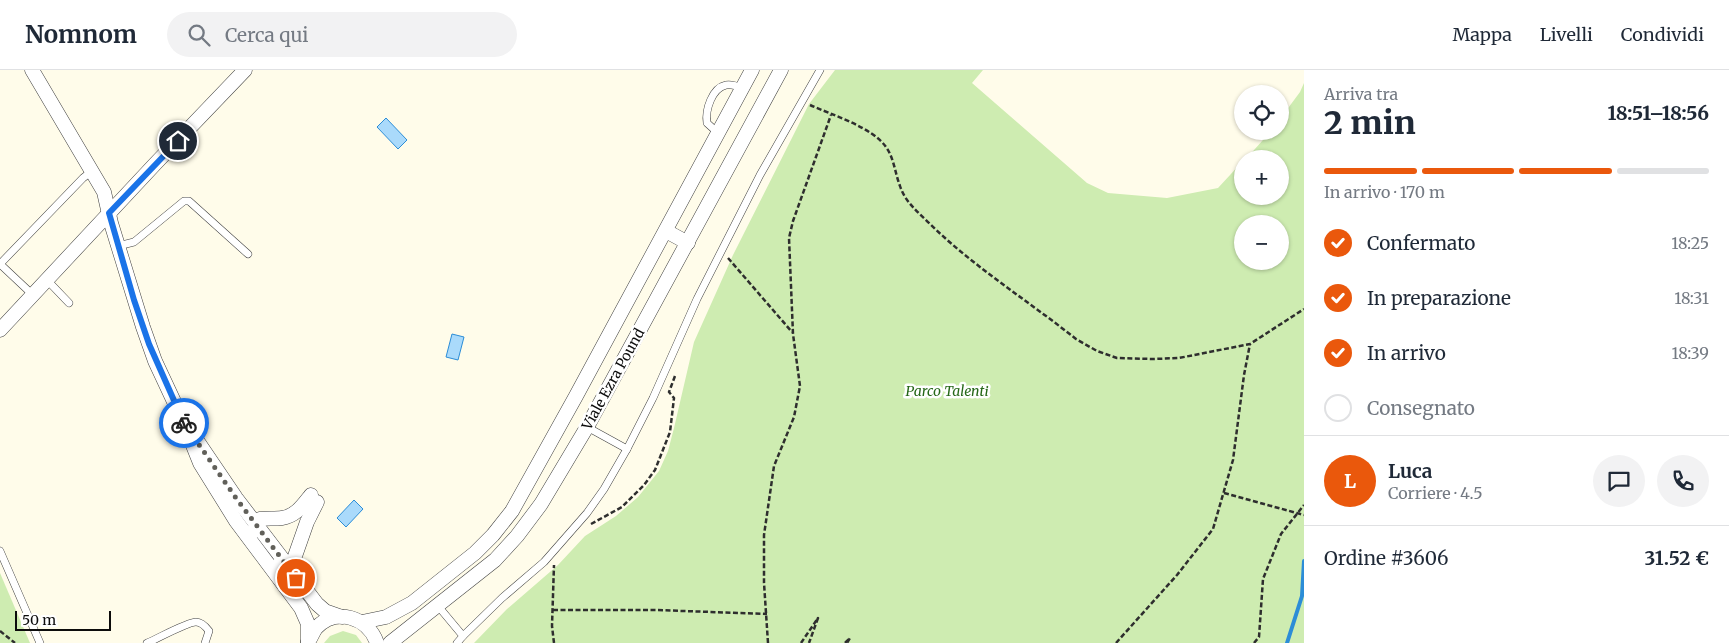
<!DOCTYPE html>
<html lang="it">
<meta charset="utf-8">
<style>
:root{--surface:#fff;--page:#f2f2f3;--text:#1f2937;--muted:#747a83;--line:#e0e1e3;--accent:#ea580c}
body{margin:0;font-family:Merriweather,serif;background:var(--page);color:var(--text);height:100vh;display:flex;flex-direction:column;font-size:19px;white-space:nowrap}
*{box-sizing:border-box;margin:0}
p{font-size:16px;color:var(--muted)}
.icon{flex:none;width:28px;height:28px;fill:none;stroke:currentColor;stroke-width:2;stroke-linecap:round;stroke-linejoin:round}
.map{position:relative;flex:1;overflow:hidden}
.side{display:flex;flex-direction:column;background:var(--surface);width:425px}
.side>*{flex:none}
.controls{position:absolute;left:1234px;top:15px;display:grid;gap:10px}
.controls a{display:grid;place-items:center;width:55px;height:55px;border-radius:50%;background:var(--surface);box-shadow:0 1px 4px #0004;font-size:25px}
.scale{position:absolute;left:15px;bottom:12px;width:96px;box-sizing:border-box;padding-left:5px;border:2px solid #0c0c0c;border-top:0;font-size:14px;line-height:18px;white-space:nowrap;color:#0c0c0c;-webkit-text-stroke:4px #fff;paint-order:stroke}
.pin{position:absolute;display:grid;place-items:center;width:42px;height:42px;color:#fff;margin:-21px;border:2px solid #fff;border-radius:50%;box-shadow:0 1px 5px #0007}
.courier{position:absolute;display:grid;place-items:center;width:50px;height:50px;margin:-25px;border:4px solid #1a73e8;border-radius:50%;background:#fff;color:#222;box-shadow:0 1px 6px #0007}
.overview em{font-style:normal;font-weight:800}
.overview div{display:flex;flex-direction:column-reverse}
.overview{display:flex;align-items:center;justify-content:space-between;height:85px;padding:0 20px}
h1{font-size:32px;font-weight:800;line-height:38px}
.bar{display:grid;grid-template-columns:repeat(4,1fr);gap:8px 5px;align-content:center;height:60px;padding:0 20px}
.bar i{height:6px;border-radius:4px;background:var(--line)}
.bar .on{background:var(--accent)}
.bar p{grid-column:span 4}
.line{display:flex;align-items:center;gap:12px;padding:0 20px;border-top:1px solid var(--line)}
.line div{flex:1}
.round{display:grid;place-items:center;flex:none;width:52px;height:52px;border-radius:26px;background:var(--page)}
ol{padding:0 20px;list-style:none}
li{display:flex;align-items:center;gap:15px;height:55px}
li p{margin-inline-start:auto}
li .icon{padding:5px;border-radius:50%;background:var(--accent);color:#fff;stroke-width:4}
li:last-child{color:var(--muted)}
li i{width:28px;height:28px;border:2px solid var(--line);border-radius:50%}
header{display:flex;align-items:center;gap:30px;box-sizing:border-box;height:70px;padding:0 25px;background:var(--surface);border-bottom:1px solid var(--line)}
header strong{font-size:24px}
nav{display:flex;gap:28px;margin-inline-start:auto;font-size:18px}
.search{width:350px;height:45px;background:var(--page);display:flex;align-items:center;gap:12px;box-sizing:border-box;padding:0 18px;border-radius:28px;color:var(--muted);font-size:19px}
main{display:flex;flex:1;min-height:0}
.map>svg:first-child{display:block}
.green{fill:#ceecb1;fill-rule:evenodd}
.water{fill:#aadafb;stroke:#2c8dd7}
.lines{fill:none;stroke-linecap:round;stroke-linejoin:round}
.stream{stroke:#2c8dd7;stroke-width:4}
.lane-casing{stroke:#3f3f3f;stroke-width:8}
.street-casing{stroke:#3f3f3f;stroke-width:15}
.path{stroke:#2e2e2e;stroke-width:2.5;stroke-dasharray:5 2.5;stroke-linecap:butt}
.lane{stroke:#fff;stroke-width:7}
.street{stroke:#fff;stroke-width:14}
.done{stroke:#61605a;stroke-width:5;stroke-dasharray:0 9}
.route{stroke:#1a73e8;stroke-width:6}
.labels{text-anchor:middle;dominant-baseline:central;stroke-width:5;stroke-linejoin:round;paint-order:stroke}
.street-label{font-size:14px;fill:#0c0c0c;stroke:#fff}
.park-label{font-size:14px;font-style:italic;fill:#256718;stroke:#fff}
</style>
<header>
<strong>Nomnom</strong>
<div class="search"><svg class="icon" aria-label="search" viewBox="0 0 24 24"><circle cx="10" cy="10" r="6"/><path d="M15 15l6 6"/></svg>Cerca qui</div>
<nav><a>Mappa</a><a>Livelli</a><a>Condividi</a></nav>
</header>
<main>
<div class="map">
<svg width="1304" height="573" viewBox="0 0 1304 573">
<rect width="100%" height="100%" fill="#fffcea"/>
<g class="green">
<path d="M835,0h148l-11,13 115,100 21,10 59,5 51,-10 24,-26v34h38v-37h-34l25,-28h9v-12l20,-27 4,-9v560h-830l33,-34 51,-44 27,-29 31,-20 22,-19 21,-26 9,-20 6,-23 20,-86 39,-87 76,-151zM1242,154h38v37h-38z"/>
<polygon points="0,503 30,573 0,573"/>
<polygon points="343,561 356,565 362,573 324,573 330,566"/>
</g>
<g class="water">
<polygon points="386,48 407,70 398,79 377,57"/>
<polygon points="452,264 464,267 458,290 446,287"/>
<polygon points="354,430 363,439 346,457 337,448"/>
</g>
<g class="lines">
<polyline class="stream" points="1287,573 1302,526 1304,491"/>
<g class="lane-casing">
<g id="lane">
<path d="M718,63l-11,-10c-2,-13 5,-35 19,-38 5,-1 11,1 16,3"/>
<polyline points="118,176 134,172 184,131 189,131 248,184"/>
<polyline points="0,194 83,108 92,101"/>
<polyline points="0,194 33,225"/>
<polyline points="47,210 69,233"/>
<polyline points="587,357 627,379"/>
<polyline points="0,481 40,573"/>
<polyline points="438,536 463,566 457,573"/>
<polyline points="463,566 502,528 544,492 587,443 604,419 627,379 653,328 697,229 760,105 820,0"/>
<path d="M147,573c10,-4 40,-21 49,-21 5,0 10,5 13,9l-4,12"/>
</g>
</g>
<g class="street-casing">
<g id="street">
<polyline points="32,0 104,122 111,153 143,257 155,291 184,353 200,393 236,451 301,538 308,554 308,572"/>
<polyline points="666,161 688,173"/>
<polyline points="0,260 155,94 245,0"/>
<polyline points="198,372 236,428 317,534 325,541 342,547"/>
<path d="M253,462l7,-13c7,-1 15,0 22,-1 14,-2 21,-13 29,-23"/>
<polyline points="278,495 288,493 294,489 307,452 317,432"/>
<polyline points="362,552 386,547 412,533 475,483 493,465 512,441 576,326 752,0"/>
<path d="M308,572c3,-4 5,-10 8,-14 20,-21 52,-11 61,15"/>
<polyline points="390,573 495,490 517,466 541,434 587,357 781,0"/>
</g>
</g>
<g class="path">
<path d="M810,35c22,10 62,22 76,42 8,11 9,26 14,39 5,16 18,26 30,38 44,43 97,76 146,115l21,12 20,7 36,1 26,-1 71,-14 54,-35"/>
<polyline points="728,188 792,262"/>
<polyline points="1224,423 1304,445"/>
<polyline points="591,454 622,437 644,415 655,400 670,362 674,328 669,322 675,306"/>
<polyline points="553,540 656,540 767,544"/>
<polyline points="0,561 15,573"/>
<polyline points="554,573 552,556 554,495"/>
<polyline points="768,573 764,513 764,465 774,396 794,347 800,316 793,264 789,168 793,151 831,45"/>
<polyline points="801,573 818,548 809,573"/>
<polyline points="845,573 850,568 847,573"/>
<polyline points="1116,573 1177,505 1213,459 1233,390 1244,305 1250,274"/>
<polyline points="1254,573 1259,567 1263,509 1281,464 1304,435"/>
</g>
<use href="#lane" class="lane"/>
<use href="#street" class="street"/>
</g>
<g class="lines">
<polyline class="done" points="184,353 236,428 296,508"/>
<polyline class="route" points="178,71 109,143 134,230 149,274 184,353"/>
</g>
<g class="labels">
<g class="street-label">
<text transform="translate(613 309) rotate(-61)">Viale Ezra Pound</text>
</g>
<g class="park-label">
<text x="947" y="321">Parco Talenti</text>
</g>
</g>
</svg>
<div class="controls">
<a><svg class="icon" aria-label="locate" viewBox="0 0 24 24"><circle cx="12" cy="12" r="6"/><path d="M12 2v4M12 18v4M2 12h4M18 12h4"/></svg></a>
<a>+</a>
<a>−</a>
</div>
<div class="scale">50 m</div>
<div class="pin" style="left:296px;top:508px;background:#ea580c"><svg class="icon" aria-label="bag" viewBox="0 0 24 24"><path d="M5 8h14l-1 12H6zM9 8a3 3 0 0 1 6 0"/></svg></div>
<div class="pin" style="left:178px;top:71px;background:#1f2937"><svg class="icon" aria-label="home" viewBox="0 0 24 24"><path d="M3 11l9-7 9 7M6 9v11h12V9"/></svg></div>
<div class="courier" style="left:184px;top:353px"><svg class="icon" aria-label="bike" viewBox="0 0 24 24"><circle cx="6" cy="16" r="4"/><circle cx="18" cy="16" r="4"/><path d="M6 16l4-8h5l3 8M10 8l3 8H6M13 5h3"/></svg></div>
</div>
<section class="side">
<div class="overview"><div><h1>2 min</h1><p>Arriva tra</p></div><em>18:51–18:56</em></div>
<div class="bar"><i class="on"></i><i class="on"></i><i class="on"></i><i></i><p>In arrivo · 170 m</p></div>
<ol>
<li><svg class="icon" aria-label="check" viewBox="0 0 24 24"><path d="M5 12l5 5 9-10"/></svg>Confermato<p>18:25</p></li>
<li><svg class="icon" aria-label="check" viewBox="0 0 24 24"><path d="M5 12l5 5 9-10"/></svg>In preparazione<p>18:31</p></li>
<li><svg class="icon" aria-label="check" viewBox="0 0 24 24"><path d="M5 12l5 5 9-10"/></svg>In arrivo<p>18:39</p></li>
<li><i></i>Consegnato</li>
</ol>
<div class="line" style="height:90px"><b class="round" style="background:var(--accent);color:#fff">L</b><div><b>Luca</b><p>Corriere · 4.5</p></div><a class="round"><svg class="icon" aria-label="chat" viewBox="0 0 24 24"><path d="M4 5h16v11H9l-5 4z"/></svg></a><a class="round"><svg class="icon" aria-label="phone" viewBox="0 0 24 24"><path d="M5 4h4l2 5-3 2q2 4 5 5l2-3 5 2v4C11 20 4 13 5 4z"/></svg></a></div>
<div class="line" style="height:65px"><div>Ordine #3606</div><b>31.52 €</b></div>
</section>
</main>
